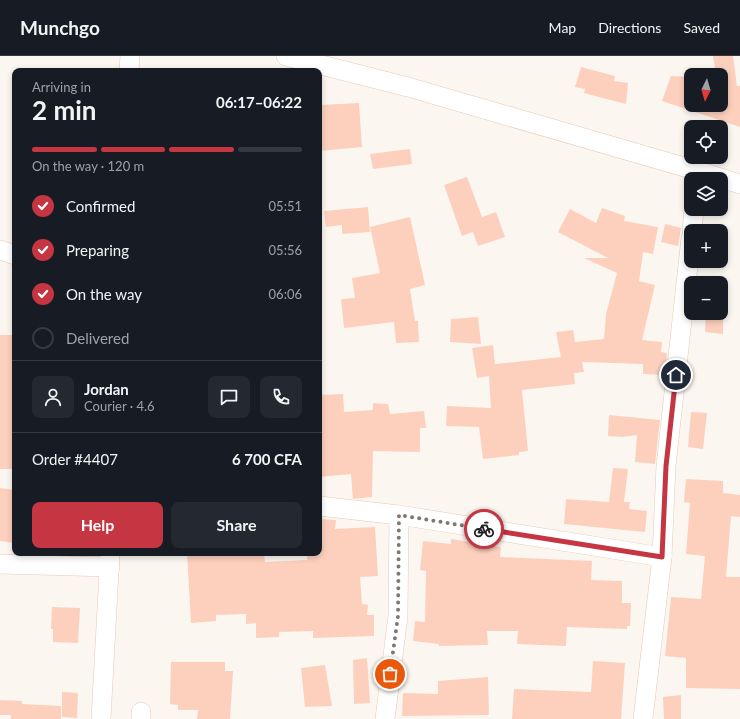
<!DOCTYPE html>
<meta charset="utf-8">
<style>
:root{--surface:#171b24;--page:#242831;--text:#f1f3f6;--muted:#9ea1a6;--line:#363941;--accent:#c53542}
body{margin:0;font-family:Lato,sans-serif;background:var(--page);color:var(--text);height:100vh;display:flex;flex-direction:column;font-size:15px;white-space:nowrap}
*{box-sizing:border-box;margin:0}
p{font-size:13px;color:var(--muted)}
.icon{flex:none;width:22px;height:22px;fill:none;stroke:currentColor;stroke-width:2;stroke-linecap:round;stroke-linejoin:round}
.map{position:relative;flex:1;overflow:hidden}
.side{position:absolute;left:12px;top:12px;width:310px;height:488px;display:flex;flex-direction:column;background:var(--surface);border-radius:8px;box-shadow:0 2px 6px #0003}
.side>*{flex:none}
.needle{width:26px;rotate:185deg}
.controls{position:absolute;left:684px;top:12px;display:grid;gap:8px}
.controls a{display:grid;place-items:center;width:44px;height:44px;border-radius:8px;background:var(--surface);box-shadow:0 2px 6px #0003;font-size:20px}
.pin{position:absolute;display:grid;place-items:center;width:34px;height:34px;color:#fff;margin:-17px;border:2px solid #fff;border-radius:50%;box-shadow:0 1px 4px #0007}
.courier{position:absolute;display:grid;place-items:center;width:40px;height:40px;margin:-20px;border:3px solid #c53542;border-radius:50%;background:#fff;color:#222;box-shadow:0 1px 5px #0007}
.summary em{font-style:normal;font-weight:700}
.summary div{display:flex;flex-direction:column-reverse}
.summary{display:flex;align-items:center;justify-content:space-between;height:68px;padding:0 20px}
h1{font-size:26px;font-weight:700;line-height:30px}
.bar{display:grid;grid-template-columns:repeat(4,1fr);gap:6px 4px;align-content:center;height:48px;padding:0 20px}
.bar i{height:5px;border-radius:3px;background:var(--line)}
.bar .current{background:var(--accent)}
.bar p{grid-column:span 4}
.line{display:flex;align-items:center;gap:10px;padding:0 20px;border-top:1px solid var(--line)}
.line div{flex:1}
.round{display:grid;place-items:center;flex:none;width:42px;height:42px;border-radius:8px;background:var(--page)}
ol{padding:0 20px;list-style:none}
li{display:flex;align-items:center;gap:12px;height:44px}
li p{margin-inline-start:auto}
li .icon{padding:4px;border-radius:50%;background:var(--accent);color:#fff;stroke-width:4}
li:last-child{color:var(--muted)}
li i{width:22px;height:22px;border:2px solid var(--line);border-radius:50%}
.cta{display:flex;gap:8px;margin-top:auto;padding:8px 20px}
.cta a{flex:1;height:46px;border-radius:8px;background:var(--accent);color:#fff;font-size:16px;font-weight:700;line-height:46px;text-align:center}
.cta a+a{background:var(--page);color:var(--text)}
header{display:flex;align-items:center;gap:24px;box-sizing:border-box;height:56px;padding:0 20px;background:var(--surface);border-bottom:1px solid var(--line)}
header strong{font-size:19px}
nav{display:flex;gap:22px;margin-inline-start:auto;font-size:14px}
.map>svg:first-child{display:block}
.building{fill:#fdd0be}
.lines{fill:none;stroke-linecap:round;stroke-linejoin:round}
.minor-casing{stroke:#e8c9b3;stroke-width:20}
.minor{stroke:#fff;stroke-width:19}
.done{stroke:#817770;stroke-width:4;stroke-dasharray:0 7.2}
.route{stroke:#c53542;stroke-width:5}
</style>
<header>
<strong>Munchgo</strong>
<nav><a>Map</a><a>Directions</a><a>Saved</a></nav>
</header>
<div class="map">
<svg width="740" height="663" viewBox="0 0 740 663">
<rect width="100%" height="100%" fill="#fcf6f1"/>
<g class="building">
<polygon points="713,0 733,0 737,30 740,30 740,71 662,45 671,20 691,21 691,49 721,49 721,19 716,19"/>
<polygon points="581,11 615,20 614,25 628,27 626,48 584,37 585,33 575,31"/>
<polygon points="359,47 362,91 319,95 319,49"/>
<polygon points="410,93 412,108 373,113 370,98"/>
<polygon points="467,121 482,161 496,156 505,181 478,190 473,176 462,180 444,129"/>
<polygon points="368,151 370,176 342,178 342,169 326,171 324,155"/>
<polygon points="602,152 625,160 624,165 658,171 653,198 643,196 639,225 655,229 642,284 662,286 661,296 667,297 665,319 643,318 643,308 582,306 584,316 574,317 575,328 522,334 528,395 519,396 519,399 483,403 479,371 446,370 447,350 491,352 489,320 477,322 472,292 493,289 495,308 506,307 561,301 556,276 573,274 575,286 604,283 606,258 617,217 584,202 608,202 558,176 570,153 596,167"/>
<polygon points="410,161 425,229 410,233 415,265 418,265 419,286 396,287 394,266 344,272 341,243 355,242 352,222 380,217 370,171"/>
<polygon points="665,168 681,172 678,190 661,186"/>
<polygon points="706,257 723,257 723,278 705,276"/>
<polygon points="478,261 481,288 450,286 451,263"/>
<polygon points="0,279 15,279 15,370 12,413 0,413"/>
<polygon points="343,338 344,356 373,354 373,347 388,348 390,358 424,355 426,372 420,372 420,396 373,395 372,441 353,443 351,418 319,421 319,339"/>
<polygon points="691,356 707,357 703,393 688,391"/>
<polygon points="609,359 660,364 655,408 635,406 637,379 622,381 608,380"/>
<polygon points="613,412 628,413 624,446 630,446 629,453 647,455 645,476 564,468 566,443 609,446"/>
<polygon points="686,423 723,425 723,437 740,439 740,461 731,460 726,521 740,521 740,633 686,632 686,602 665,600 671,541 701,543 705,500 686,498 690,447 684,446"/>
<polygon points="0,432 15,434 15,487 0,485"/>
<polygon points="319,463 336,464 335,473 375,471 378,520 360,521 362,548 368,549 367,559 374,559 374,580 313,582 313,575 279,576 279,581 256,582 256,567 246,568 246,558 216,559 216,565 191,567 187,497 264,498 265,506 307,504 307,497 319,497"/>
<polygon points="451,483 501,491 500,501 592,505 591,524 622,525 622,547 631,547 630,570 627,570 627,573 567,571 566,590 517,588 518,575 487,575 488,589 439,590 439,588 413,585 415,565 425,566 426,515 420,514 423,485 451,488"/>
<polygon points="52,551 80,552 78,587 53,586 53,573 51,573"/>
<polygon points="367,602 370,647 354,648 353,604"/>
<polygon points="593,605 625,607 621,663 512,663 514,633 591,636"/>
<polygon points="171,606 225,606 225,615 233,615 230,663 197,663 198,654 178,654 178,649 170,648"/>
<polygon points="325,609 332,650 305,651 301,612"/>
<polygon points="488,621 489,659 402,660 403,637 438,638 438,625"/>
<polygon points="62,636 78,637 77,662 62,661"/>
<polygon points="681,639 681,663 664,663 663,641"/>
<polygon points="0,644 22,645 22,648 61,650 61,663 11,663 11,659 0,659"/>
</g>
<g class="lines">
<g class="minor-casing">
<g id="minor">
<polyline points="286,0 408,31 698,115 740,128"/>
<polyline points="129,15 130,0"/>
<polyline points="692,175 694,153"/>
<polyline points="0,194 15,199"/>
<polyline points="319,450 399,459 662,501"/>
<polyline points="0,508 110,511"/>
<polyline points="101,663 110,497"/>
<polyline points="141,663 141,656"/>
<polyline points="385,663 398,560 399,459"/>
<polyline points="643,663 662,501 666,410 691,182"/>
</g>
</g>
<use href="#minor" class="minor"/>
</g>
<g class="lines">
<polyline class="done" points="390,618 398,560 399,459 484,473"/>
<polyline class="route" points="484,473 662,501 666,410 676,319"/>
</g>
</svg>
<div class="controls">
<a><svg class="needle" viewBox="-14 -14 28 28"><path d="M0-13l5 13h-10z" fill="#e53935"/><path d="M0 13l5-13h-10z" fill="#9ea1a6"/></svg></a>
<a><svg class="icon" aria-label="locate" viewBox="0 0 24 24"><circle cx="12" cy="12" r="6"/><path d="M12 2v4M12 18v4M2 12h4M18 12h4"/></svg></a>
<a><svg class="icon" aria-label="layers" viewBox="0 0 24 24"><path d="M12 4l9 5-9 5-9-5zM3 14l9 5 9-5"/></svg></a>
<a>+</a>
<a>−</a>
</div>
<div class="pin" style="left:390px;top:618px;background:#ea580c"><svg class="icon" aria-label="bag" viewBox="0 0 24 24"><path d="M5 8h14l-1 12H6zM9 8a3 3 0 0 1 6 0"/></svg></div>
<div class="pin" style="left:676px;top:319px;background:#1f2937"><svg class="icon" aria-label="home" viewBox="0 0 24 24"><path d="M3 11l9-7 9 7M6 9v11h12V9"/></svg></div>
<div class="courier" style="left:484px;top:473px"><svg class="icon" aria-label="bike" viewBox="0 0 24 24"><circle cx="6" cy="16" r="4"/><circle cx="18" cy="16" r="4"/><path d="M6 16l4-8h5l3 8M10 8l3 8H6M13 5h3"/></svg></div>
<section class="side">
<div class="summary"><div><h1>2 min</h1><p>Arriving in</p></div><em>06:17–06:22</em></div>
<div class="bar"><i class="current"></i><i class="current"></i><i class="current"></i><i></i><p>On the way · 120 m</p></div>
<ol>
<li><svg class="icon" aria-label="check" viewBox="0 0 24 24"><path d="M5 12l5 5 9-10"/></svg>Confirmed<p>05:51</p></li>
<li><svg class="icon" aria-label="check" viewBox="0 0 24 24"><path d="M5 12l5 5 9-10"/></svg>Preparing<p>05:56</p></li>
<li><svg class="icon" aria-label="check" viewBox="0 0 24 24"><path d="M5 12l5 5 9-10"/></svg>On the way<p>06:06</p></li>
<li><i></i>Delivered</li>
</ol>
<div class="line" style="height:72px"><a class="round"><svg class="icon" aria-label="person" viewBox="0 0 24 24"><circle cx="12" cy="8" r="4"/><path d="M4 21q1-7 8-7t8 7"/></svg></a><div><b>Jordan</b><p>Courier · 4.6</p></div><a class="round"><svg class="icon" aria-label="chat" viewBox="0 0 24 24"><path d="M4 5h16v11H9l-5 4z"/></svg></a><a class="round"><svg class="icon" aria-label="phone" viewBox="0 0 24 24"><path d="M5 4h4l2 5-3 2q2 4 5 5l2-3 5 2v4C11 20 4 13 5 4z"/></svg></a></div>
<div class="line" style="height:52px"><div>Order #4407</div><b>6 700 CFA</b></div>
<div class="cta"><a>Help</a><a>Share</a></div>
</section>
</div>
